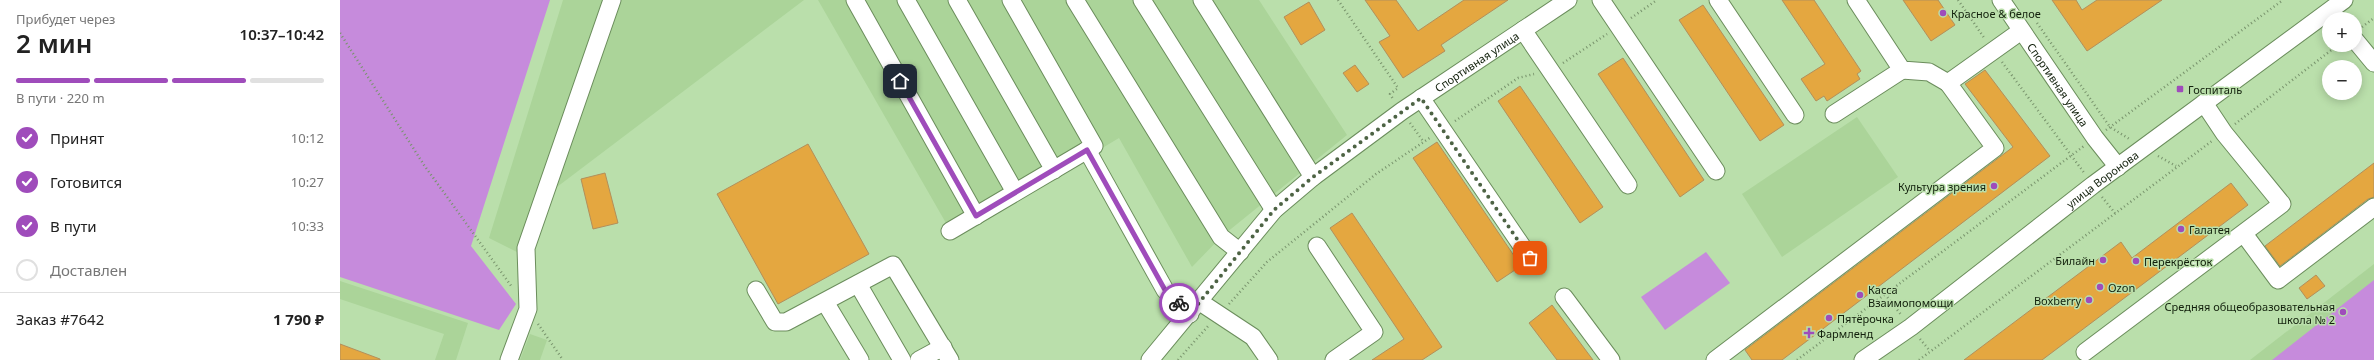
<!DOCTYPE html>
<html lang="ru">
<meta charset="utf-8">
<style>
:root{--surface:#fff;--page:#f2f2f2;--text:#222;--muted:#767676;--line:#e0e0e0;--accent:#9f4cbb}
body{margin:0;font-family:"Noto Sans",sans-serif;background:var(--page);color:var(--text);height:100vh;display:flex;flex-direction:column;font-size:15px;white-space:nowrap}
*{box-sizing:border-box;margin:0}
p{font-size:13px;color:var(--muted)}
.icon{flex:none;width:22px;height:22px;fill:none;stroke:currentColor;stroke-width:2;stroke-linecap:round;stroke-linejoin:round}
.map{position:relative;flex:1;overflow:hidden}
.details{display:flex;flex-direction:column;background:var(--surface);width:340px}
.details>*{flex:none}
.controls{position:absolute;left:1982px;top:12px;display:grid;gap:8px}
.controls a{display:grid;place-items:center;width:40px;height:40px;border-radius:50%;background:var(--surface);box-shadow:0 2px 10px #0003;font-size:20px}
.pin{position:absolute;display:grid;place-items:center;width:34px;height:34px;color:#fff;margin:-17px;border-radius:8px;box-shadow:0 2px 6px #0006}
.courier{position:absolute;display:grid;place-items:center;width:40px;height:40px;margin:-20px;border:3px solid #9f4cbb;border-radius:50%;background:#fff;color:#222;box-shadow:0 1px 5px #0007}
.overview em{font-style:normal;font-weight:600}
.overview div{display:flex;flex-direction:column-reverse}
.overview{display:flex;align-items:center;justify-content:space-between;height:68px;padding:0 16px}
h1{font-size:26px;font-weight:600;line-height:30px}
.bar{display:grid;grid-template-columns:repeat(4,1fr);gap:6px 4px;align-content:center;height:48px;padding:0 16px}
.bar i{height:5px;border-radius:3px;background:var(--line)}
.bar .on{background:var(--accent)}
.bar p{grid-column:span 4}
.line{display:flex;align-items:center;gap:10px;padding:0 16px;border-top:1px solid var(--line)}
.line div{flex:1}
ol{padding:0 16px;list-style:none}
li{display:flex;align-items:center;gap:12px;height:44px}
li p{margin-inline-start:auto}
li .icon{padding:4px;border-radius:50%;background:var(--accent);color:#fff;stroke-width:4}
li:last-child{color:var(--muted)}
li i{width:22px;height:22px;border:2px solid var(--line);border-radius:50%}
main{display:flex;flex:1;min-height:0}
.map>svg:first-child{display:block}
.built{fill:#abd499}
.green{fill:#c68bdc}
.building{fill:#e4a740;stroke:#b28f5b}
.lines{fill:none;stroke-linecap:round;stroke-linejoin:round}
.minor-casing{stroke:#6b8d5c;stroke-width:19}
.path{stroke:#78936c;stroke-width:2.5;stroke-dasharray:1 3;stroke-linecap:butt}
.minor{stroke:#fff;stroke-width:17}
.done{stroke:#4d6344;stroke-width:4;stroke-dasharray:0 7.2}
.route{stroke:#9f4cbb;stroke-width:5}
.poi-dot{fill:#9f4cbb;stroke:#badfab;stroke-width:1.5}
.labels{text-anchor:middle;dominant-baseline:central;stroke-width:3;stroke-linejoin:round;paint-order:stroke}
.poi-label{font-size:11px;fill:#12200c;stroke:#badfab;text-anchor:start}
.street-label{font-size:11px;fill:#12200c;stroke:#badfab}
</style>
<main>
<section class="details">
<div class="overview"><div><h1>2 мин</h1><p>Прибудет через</p></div><em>10:37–10:42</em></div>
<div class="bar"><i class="on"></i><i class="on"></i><i class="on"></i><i></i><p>В пути · 220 m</p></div>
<ol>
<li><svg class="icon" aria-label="check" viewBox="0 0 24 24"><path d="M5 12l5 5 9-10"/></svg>Принят<p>10:12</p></li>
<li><svg class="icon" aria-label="check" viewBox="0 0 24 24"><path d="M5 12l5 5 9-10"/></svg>Готовится<p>10:27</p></li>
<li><svg class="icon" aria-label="check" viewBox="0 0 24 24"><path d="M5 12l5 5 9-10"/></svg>В пути<p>10:33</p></li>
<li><i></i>Доставлен</li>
</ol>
<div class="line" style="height:52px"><div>Заказ #7642</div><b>1 790 ₽</b></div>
</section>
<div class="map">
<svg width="2034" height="360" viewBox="0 0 2034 360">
<rect width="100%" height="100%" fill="#badfab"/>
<g class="built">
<polygon points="223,0 464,0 213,190 189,258 149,238"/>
<polygon points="478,0 919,0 1007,135 881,237 852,267 779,138 614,237"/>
<polygon points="1517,117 1558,177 1442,257 1402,194"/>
<polygon points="2034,264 2034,360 1910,360"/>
<polygon points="0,281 128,323 116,360 95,360 104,334 0,299"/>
<polygon points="190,334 207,340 200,360 180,360"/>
</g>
<g class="green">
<polygon points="0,0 210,0 131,246 176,304 159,330 0,277"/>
<polygon points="1366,252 1390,283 1325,330 1301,297"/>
<polygon points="2034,280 2034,360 1932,360"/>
</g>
<g class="building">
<polygon points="1025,0 1056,0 1078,31 1124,0 1168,0 1101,45 1105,51 1063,78 1039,42 1050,36"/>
<polygon points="1442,0 1474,0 1521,71 1517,74 1520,79 1487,101 1484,96 1476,101 1461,79 1485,64"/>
<polygon points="1563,0 1598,0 1615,25 1591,41"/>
<polygon points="1712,0 1736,0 1742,10 1757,0 1822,0 1747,51"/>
<polygon points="969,2 985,30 961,45 944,17"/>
<polygon points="1363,5 1444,125 1420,141 1339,20"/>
<polygon points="1283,58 1364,180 1340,197 1258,74"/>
<polygon points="1015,65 1029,84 1017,92 1003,73"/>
<polygon points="1645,70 1710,156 1442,360 1412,360 1405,350 1673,147 1625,84"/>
<polygon points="1180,86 1263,207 1240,223 1158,101"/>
<polygon points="1097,142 1181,266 1157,282 1073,158"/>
<polygon points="468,144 529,254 438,304 377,194"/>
<polygon points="2034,163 2034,197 2028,199 1940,266 1925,246"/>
<polygon points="265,173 278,223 253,229 241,179"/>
<polygon points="1891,183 1908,205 1702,360 1624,360 1781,242 1792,258"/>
<polygon points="1012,213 1102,347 1082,360 1032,360 1064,339 990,228"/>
<polygon points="1976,275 1985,286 1967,299 1959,288"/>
<polygon points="1212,305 1253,360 1217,360 1189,323"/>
<polygon points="0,344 40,359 40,360 0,360"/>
</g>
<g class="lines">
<g class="minor-casing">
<g id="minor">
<polyline points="515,0 636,216"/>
<polyline points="566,0 675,192"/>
<polyline points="617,0 714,170"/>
<polyline points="735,0 881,237 900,252"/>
<polyline points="802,0 934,210"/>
<polyline points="862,0 973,177"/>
<polyline points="1261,0 1376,171"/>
<polyline points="1378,0 1455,115"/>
<polyline points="1516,0 1562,70 1589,72 1608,83"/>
<path id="s1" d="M1661,0l94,138 23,29"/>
<polyline points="1183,30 1288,185"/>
<polyline points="2015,40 2034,63"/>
<polyline points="1081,98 1190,258"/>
<polyline points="1494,114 1562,70"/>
<polyline points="747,150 825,290 850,314"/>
<polyline points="610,231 754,146 671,0"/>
<polyline points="1904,234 1938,280 2034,207"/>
<polyline points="977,246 1034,332 994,360"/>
<polyline points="518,284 562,360"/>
<polyline points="416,290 435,322 446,322 553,265 610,360"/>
<polyline points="1224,297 1271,360"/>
<polyline points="485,302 520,360"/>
<polyline points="860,302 913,337 929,360"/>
<polyline points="1745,352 1942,204 1884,133 1864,103"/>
<polyline points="169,360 188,309 186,248 272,0"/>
<polyline points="579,360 603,347"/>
<path id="s2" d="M810,360l124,-150 39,-33 89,-66 166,-111"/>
<polyline points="1375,360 1655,148 1608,83 1681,31"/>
<path id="s3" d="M1523,360l48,-33 182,-142 251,-185"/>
</g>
</g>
<g class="path">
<polyline points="998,0 1058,88 1050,94 1053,99"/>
<polyline points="1618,0 1645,39"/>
<polyline points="1291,18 1317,0"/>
<polyline points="1697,23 1770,127 1791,140"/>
<polyline points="2022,27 2034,18"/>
<polyline points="0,33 84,165 172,287"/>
<polyline points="1662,62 1745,174"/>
<polyline points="1223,63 1267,34"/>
<polyline points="1115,121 1178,78 1194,74"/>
<polyline points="1070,123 1083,141"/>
<polyline points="1895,124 1998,45"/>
<polyline points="1766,130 1943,0"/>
<polyline points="1818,156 1836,166"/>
<polyline points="1762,197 1775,213"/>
<polyline points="1545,294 1562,316"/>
<polyline points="889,304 927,262 1036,174 1091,137"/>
<polyline points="198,324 223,360"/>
<polyline points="1580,339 1590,351"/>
<polyline points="838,360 869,325"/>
<polyline points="1457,360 1744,146"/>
<polyline points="1579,360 1872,141"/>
</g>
<use href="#minor" class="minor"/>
</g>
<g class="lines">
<polyline class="done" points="839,303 850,314 934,210 973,177 1081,98 1190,258"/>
<polyline class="route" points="560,81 636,216 747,150 825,290 839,303"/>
</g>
<g class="poi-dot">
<circle cx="1603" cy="13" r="4"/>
<rect x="1836" y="85" width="8" height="8" rx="2"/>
<circle cx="1654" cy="186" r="4"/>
<circle cx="1841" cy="229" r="4"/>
<circle cx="1763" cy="260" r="4"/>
<circle cx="1796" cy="261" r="4"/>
<circle cx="1760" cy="287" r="4"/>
<circle cx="1520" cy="295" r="4"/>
<circle cx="1749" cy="300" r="4"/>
<circle cx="2003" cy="312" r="4"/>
<circle cx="1489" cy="318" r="4"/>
<path d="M1467 327h4v4h4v4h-4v4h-4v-4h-4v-4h4z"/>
</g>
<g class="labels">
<g class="poi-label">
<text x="1611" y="13">Красное &amp; белое</text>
<text x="1848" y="89">Госпиталь</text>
<text x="1646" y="186" text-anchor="end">Культура зрения</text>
<text x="1849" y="229">Галатея</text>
<text x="1755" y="260" text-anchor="end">Билайн</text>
<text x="1804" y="261">Перекрёсток</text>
<text x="1768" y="287">Ozon</text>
<text x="1528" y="289">Касса<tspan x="1528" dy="13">Взаимопомощи</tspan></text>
<text x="1741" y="300" text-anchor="end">Boxberry</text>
<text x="1995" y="306" text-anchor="end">Средняя общеобразовательная<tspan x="1995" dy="13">школа № 2</tspan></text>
<text x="1497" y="318">Пятёрочка</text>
<text x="1477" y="333">Фармленд</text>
</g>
<g class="street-label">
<text stroke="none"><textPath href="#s2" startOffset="446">Спортивная улица</textPath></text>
<text stroke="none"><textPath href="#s1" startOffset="102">Спортивная улица</textPath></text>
<text stroke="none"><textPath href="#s3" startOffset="300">улица Воронова</textPath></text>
</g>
</g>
</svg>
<div class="controls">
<a>+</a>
<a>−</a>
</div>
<div class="pin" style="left:1190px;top:258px;background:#ea580c"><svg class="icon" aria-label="bag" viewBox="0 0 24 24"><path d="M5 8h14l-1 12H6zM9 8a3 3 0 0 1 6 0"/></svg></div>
<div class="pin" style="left:560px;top:81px;background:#1f2937"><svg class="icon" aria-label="home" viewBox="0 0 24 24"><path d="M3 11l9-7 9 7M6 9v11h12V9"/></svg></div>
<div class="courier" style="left:839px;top:303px"><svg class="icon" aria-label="bike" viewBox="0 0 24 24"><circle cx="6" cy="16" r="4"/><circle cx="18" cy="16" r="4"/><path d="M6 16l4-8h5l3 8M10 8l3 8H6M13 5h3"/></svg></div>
</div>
</main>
